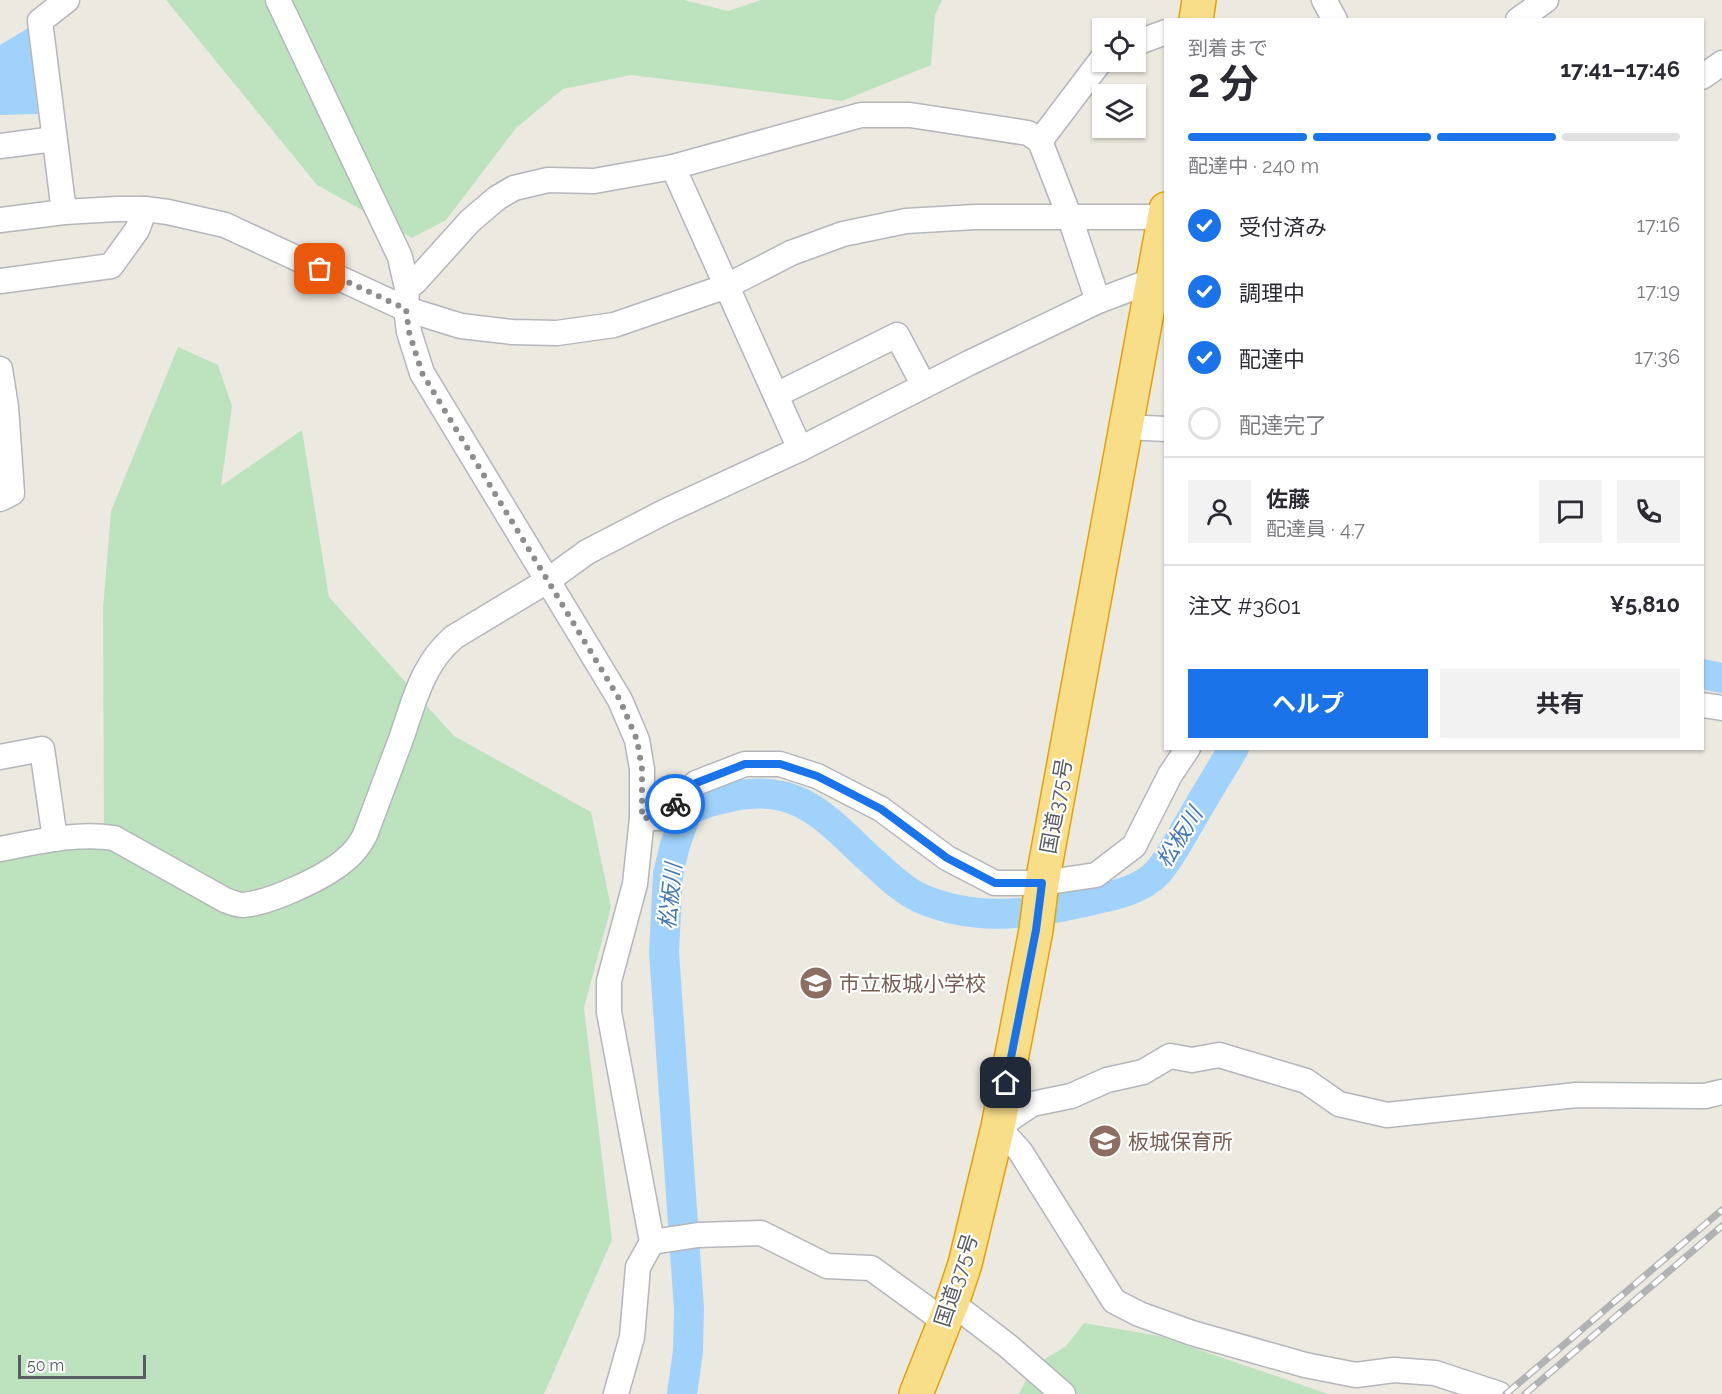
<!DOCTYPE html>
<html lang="ja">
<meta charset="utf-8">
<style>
:root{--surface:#fff;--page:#f2f2f3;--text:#2b2b33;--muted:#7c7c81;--line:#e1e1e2;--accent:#1a73e8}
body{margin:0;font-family:Raleway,"Noto Sans JP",sans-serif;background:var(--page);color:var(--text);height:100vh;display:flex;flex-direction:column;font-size:22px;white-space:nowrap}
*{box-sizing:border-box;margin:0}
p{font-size:20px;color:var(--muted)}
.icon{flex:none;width:33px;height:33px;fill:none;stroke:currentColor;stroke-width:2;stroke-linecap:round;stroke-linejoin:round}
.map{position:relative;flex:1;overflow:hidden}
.side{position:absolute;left:1164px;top:18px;width:540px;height:732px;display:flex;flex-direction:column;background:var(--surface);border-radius:0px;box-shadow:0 2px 4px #0004}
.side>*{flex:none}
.controls{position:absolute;left:1092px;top:18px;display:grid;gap:12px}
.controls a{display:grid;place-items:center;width:54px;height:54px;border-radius:0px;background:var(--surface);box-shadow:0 2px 4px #0004;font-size:30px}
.scale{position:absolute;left:18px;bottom:15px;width:128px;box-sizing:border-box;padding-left:6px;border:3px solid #595c61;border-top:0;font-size:16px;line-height:21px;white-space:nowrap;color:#595c61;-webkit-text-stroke:4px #fff;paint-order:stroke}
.pin{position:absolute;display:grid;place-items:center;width:51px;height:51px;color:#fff;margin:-26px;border-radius:12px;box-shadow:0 3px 9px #0006}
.courier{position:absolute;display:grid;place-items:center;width:60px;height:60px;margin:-30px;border:4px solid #1a73e8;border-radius:50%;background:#fff;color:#222;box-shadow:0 2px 8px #0007}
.headline em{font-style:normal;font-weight:700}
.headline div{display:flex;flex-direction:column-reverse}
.headline{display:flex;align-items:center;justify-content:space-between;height:102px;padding:0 24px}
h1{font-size:39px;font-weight:700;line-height:45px}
.bar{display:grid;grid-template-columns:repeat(4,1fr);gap:9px 6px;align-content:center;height:72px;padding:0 24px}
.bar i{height:8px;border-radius:4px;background:var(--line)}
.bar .on{background:var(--accent)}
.bar p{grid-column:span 4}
.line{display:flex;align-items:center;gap:15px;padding:0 24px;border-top:2px solid var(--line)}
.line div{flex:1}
.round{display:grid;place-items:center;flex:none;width:63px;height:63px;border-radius:0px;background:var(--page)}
ol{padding:0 24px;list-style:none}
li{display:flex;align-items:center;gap:18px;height:66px}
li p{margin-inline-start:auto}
li .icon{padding:6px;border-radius:50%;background:var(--accent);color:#fff;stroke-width:4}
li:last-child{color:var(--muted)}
li i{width:33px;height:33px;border:3px solid var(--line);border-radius:50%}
.primary-button{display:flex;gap:12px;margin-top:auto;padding:12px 24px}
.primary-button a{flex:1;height:69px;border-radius:0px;background:var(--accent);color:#fff;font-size:24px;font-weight:700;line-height:69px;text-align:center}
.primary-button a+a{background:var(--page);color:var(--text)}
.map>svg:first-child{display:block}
.green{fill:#bde3be}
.water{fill:#a0d2fc}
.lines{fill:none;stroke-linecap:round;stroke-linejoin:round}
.river{stroke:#a0d2fc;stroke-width:30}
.minor-casing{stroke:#b3b6bb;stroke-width:27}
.highway-casing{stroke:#e3a208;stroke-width:36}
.minor{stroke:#fff;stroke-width:24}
.highway{stroke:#f9de8a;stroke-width:33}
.rail-casing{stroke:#b1b2b2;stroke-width:7}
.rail{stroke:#fff;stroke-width:4.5;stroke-dasharray:14;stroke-linecap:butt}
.done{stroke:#8c8d8d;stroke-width:6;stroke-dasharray:0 10.8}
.route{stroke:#1a73e8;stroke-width:8}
.labels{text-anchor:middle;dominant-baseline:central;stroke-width:4.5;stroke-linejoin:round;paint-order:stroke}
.street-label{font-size:21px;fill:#595c61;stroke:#fff}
.education-label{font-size:21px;fill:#785e54;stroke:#fff;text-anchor:start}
.water-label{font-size:22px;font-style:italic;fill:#4278b4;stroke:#fff}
</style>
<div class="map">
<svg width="1722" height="1394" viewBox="0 0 1722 1394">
<rect width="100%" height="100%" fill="#ece9e0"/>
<g class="green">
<polygon points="166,0 684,0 728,11 761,0 942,0 935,15 931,65 842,101 631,75 563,89 516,128 446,220 412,238 317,185"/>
<polygon points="178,347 218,365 232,406 221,486 302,430 329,597 454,736 591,812 611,907 584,1008 612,1240 544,1394 0,1394 0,862 104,836 103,609 111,511"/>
<polygon points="1084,1323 1159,1336 1328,1394 1019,1394 1032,1367 1066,1346"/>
</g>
<polygon class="water" points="28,28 38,114 0,115 0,45"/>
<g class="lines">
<g class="river">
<polyline points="1702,674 1722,678"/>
<path d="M682,1394l6,-43 1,-42 -25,-357 4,-78 7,-29 12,-34c14,-7 27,-11 43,-14 69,-16 97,23 143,65 14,12 29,28 47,36 50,22 103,18 155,6 28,-7 63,-10 83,-32 13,-15 22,-34 32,-50 14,-25 29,-49 44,-74"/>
</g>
<g class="minor-casing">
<g id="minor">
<polyline points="278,0 400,257 407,288 406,309 409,332 422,373 620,700 637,740 642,769 642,818 635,884 609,981 609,1012 652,1242 638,1267 632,1337 616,1394"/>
<polyline points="1324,0 1335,20"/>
<polyline points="1518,20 1546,0"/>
<polyline points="1136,43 1166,32"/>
<polyline points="1702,77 1722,63"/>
<polyline points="1040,141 1102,59"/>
<polyline points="0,146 54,139"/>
<polyline points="673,167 800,449"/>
<polyline points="64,212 40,21 67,0"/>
<polyline points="0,220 64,212 116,209 145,209 168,212 225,225 406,309 461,326 512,332 557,333 614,325 727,286 791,253 843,234 906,221 975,217 1166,217"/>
<polyline points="0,281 111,266 137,230 145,209"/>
<polyline points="407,288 415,282 470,221 497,198 514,188 548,180 594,181 673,167 861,115 910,115 1028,133 1040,141 1070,218 1098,301"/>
<polyline points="0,369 6,407 12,493 0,499"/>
<polyline points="776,395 897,335 924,386"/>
<polyline points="1125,427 1166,429"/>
<polyline points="1702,705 1722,708"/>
<polyline points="0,757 42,749 55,839"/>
<polyline points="642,818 661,818 696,783 745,764 780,764 817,776 881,809 947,858 995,883 1042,883 1096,875 1134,846 1170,775 1188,748"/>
<path d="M0,849c37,-7 77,-17 114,-11l111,62c5,2 12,5 18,5 27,-2 81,-27 102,-45 9,-7 15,-15 20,-25 12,-32 24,-64 36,-96 13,-37 21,-75 53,-102l93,-56 40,-29 77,-40 136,-63 169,-86 129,-62 53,-20"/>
<polyline points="652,1242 698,1235 761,1233 827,1266 871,1268 944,1321"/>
<polyline points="952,1303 1008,1346 1063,1394"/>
<polyline points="1499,1394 1435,1373 1394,1370 1356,1375 1305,1365 1192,1333 1139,1314 1114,1301 1020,1151 998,1127 1032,1104 1071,1096 1107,1080 1143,1072 1170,1056 1192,1060 1219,1055 1306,1081 1339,1104 1387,1115 1577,1095 1705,1096 1722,1092"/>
</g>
</g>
<g class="highway-casing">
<g id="highway">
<polyline points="1196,20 1199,0"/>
<polyline points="916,1394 952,1303 965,1264 998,1127 1036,930 1042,883 1166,209"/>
</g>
</g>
<use href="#minor" class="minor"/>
<use href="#highway" class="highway"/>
<g class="rail-casing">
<g id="rail">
<polyline points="1506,1394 1722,1210"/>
<polyline points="1525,1394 1722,1226"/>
</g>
</g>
<use href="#rail" class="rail"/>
</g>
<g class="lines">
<polyline class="done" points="320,269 406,309 409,332 422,373 620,700 637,740 642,769 642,818 662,818 675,804"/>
<polyline class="route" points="675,804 696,783 745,764 780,764 817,776 881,809 947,858 995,883 1042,883 1036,930 1006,1083"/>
</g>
<defs>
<g id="school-disc" transform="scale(1.725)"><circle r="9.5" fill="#8d6e63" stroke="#fff"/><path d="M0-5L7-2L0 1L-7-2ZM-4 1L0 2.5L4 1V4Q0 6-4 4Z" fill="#fff"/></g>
</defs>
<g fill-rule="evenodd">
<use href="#school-disc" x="816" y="983"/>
<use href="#school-disc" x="1105" y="1141"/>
</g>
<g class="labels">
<g class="street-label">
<text transform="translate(1056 806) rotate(-80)">国道375号</text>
<text transform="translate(956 1280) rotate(-72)">国道375号</text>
</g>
<g class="education-label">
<text x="839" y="983">市立板城小学校</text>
<text x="1128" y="1141">板城保育所</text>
</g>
<g class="water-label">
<text transform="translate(1179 837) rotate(-58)">松板川</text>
<text transform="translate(670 896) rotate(-84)">松板川</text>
</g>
</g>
</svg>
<div class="controls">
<a><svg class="icon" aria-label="locate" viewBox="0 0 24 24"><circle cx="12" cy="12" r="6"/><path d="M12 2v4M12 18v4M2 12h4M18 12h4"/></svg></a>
<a><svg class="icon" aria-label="layers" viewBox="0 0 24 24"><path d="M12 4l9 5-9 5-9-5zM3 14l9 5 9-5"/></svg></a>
</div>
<div class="scale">50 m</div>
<div class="pin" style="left:320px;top:269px;background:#ea580c"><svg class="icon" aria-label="bag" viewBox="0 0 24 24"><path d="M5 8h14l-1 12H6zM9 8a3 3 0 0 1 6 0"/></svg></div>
<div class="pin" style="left:1006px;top:1083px;background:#1f2937"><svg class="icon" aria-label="home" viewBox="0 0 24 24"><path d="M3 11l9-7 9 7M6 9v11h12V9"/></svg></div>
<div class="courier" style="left:675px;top:804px"><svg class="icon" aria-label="bike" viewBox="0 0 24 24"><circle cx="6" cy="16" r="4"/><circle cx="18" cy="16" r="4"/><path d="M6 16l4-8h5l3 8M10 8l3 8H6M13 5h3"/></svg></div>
<section class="side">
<div class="headline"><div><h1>2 分</h1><p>到着まで</p></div><em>17:41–17:46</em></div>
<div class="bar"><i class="on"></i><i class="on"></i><i class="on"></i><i></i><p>配達中 · 240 m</p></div>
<ol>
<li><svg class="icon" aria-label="check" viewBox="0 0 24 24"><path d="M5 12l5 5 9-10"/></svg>受付済み<p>17:16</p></li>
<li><svg class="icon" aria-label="check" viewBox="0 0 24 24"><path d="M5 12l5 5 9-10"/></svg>調理中<p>17:19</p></li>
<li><svg class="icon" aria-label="check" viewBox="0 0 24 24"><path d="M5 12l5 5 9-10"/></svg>配達中<p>17:36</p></li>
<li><i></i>配達完了</li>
</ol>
<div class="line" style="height:108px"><a class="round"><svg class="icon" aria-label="person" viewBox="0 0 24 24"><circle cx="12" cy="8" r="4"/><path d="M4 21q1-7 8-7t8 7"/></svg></a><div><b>佐藤</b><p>配達員 · 4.7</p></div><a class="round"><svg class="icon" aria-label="chat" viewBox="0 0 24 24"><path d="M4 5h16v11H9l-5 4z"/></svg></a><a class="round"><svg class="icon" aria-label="phone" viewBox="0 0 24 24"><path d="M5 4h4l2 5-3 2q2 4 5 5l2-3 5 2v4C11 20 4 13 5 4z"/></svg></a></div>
<div class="line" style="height:78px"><div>注文 #3601</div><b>¥5,810</b></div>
<div class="primary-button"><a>ヘルプ</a><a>共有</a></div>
</section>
</div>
